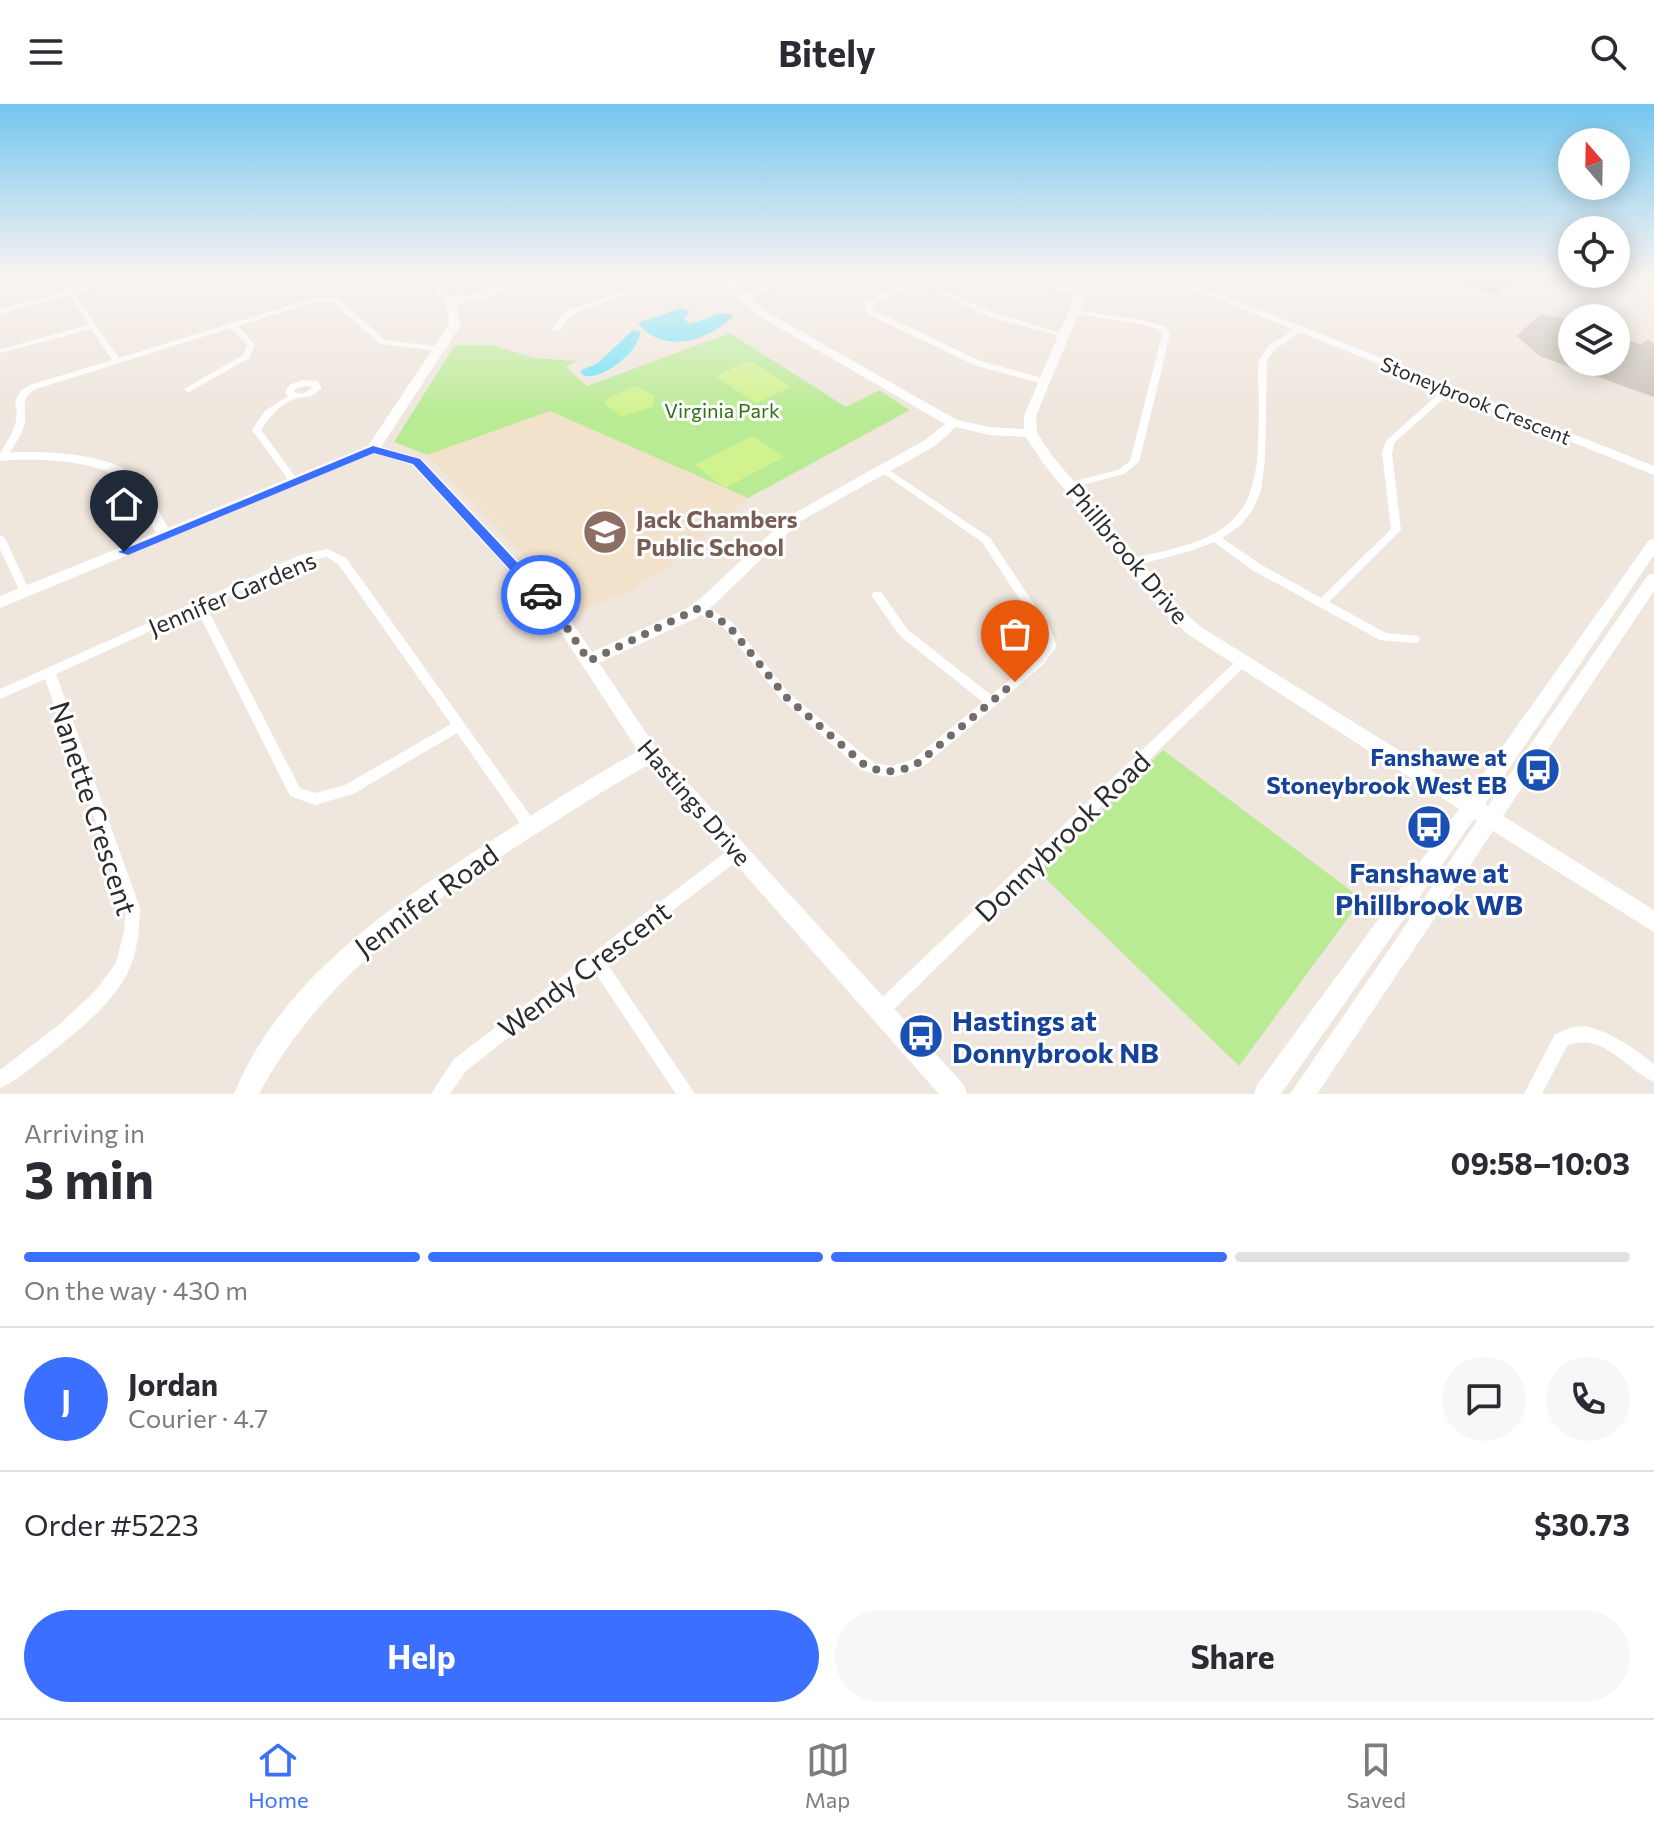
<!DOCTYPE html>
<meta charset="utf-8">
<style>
:root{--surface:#fff;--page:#f7f7f7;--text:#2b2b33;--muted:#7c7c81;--line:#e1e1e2;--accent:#3a6fff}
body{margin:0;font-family:Commissioner,sans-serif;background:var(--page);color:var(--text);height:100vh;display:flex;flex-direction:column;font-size:30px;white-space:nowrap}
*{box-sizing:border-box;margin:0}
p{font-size:26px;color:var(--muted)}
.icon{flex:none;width:44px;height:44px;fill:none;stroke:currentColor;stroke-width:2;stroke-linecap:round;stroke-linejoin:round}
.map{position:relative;height:990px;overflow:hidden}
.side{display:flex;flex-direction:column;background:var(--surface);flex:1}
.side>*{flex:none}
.needle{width:52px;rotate:340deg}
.fabs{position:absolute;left:1558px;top:24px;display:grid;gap:16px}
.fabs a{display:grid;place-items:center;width:72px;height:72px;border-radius:50%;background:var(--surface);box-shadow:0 4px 20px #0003;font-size:40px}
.pin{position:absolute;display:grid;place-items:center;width:68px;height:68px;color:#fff;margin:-82px -34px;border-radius:50% 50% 50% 0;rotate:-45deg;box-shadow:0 0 8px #0007}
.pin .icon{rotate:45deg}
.courier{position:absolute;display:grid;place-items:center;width:80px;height:80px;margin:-40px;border:6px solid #3a6fff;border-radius:50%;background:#fff;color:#222;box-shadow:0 2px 10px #0007}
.summary em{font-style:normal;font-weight:700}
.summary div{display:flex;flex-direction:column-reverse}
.summary{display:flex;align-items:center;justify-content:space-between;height:136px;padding:0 24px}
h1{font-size:52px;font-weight:700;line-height:60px}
.bar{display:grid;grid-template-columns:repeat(4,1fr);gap:12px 8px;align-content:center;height:96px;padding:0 24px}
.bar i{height:10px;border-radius:6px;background:var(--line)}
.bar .on{background:var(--accent)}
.bar p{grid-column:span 4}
.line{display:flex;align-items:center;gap:20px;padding:0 24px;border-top:2px solid var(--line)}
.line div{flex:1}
.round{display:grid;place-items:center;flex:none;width:84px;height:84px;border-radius:42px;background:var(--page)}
.action{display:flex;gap:16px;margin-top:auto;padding:16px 24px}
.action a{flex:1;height:92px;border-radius:48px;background:var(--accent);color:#fff;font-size:32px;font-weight:700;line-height:92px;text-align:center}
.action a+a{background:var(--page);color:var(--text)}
header{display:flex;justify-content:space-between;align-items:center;height:104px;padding:0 24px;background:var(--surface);font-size:36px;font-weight:700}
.menu{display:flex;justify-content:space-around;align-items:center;height:112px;border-top:2px solid var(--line);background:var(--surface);font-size:22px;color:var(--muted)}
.menu a{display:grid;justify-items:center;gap:4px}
.menu .on{color:var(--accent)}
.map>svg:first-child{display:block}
.education{fill:#f2e2cb}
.green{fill:#b9eb94}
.pitch{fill:#d1f38f}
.water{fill:#66e0fb}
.building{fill:#cac3bc;stroke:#cbc2b6;stroke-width:2}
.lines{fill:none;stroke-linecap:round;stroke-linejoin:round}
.street{fill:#fff;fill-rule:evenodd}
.secondary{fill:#fff;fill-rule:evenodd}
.route{fill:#3a6fff}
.done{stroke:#706d6a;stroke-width:8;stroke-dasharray:0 14.4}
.labels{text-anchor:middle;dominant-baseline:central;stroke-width:6;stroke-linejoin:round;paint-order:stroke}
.far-street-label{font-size:20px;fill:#2c2c2c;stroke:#fff}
.far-park-label{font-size:20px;fill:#2f7213;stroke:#fff}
.education-label{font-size:24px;font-weight:bold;fill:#785e54;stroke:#fff;text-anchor:start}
.street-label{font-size:24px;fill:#2c2c2c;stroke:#fff}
.transit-label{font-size:24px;font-weight:bold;fill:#164399;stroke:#fff;text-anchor:end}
.near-street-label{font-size:28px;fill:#2c2c2c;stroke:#fff}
.near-transit-label{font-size:28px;font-weight:bold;fill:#164399;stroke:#fff}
</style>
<header><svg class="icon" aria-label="menu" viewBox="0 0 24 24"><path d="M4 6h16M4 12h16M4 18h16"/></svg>Bitely<svg class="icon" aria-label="search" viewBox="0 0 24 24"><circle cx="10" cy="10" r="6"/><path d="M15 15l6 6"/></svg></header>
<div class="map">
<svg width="1654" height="990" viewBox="0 0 1654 990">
<rect width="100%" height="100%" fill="#efe6dd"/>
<polygon class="education" points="550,307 748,394 668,463 632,486 579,508 427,351"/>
<g class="green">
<polygon points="730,229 846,303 879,286 910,306 748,394 550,307 427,351 394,338 455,241 492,241 534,254 577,257 566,263 587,282"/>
<polygon points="1163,646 1362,795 1239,962 1039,768"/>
</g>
<g class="pitch">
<polygon points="750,257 791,283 756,299 715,272"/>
<polygon points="635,282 654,291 653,302 622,313 605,300 607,295"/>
<polygon points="753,332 784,353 725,384 695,361"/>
</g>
<g class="water">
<path d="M681,204l9,4 -6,7 6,5 31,-11 13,2c-23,25 -71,41 -96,8z"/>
<path d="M633,226l7,2c0,19 -37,48 -56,44l-4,-5 18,-8z"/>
</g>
<g class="building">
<polygon points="1457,172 1517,172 1496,189 1467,180"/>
<polygon points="1541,211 1572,218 1572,258 1616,258 1616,233 1642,242 1647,237 1654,240 1654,292 1540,251 1518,232"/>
</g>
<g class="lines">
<g class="street">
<polygon points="14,172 26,172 0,180 0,176"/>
<path d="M58,172h7l5,13 8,4 -3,2 44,63 198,-61 21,1 47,42 55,7 4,2 -4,2 -60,-7 -47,-42 -16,-1 -79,25 17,19 -6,13 -58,33 -3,1 -4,-3 59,-34 4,-10 -16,-17 -195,61c-20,11 -6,22 -13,40 -4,10 -11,20 -17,29h-6v-5c10,-16 21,-31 15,-51l6,-12 9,-5 82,-25 -21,-31 -91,24v-4l89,-24 -21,-32 -5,-3z"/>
<polygon points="663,172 673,172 572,211 559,227 552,225 566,207"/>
<polygon points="797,172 808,172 746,195 739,193"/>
<polygon points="1023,172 1032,172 1047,179 1085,189 1081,191 1042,183"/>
<polygon points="1295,172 1310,172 1327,176 1336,172 1347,172 1327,180"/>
<polygon points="924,177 995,209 1069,231 1065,233 989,213 923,181 909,182 871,202 872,205 980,257 1046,275 1046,279 1040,279 974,261 874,213 865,206 864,199 905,178"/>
<polygon points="1070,205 1147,217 1166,223 1170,231 1139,358 1124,370 1070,384 1067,383 1065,381 1067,379 1118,366 1130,357 1162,231 1160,226 1145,221 1073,209 1070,209"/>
<path d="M1297,224l7,2 -30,20 -7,10 -2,99 -4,32 -8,18 -12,16 -19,13 38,26 61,34 70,-69 -9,-76 4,-12 59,-53h6v4l-56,50 -3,11 9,77 -72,72 57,31 32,3 2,3 -2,3 -4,1 -34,-3 -128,-70 -38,-28 -23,9 -58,15 -5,-4 1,-3c45,-11 107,-17 122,-70 9,-26 7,-58 8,-86 0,-14 -2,-29 0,-43l9,-14z"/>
<path d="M303,276l14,1 5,6c-10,13 -15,8 -28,12 -14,5 -26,20 -33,31l39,53 -5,3 -3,-1 -40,-55 13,-19 23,-15 -3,-3 4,-8zM304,282l9,1 -10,7 -9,-2 1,-3z"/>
<polygon points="883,362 990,434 1050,524 1057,542 1043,561 923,663 905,670 892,673 880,672 861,666 782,596 724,524 695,507 693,504 699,500 703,501 732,518 790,590 874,659 892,662 913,655 983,598 900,532 873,494 872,491 873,488 881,488 908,526 991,591 1035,555 1045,541 1041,528 982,438 880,367 878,365"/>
<polygon points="0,431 5,434 30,488 29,491 25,492 20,488 0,445"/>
<path d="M328,445l19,10 188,263 2,4 -2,4 -5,2 -5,-2 -68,-97 -104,61 -38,11 -25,-9 -93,-186 -141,64 84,234c-1,23 -2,45 -13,66 -18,35 -56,62 -87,87 -12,9 -25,21 -40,27v-18l61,-47 34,-32 21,-28 8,-32 2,-23 -81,-229 -45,20v-10l300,-134zM327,453l12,8 112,159 -106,61 -30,8 -15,-5 -94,-182 101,-45z"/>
<polygon points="1243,553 1247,554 1249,557 1247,560 886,913 880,915 874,913 872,907 874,901 1239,554"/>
<polygon points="737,742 742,743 744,748 742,753 606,858 695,990 676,990 594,867 466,967 450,990 431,990 454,955 732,743"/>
<path d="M1585,922c27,6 47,21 69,38v18c-28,-12 -52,-52 -87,-36l-25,48h-18l31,-60 18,-7z"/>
</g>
<g class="secondary">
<polygon points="122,172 140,172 0,210 0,204"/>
<path d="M418,172h12l24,22c31,-5 60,-22 91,-22l-61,23 -26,5 2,22 -79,121 41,12 139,147 31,46 94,-43 16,-12 87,-81 136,-76 20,-16 -181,-105 -13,-9 -33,-34h11l30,30 13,9 185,105 32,7 35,2v-13l52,-123 21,-17h12l-23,19 -50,121 1,17 16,24 129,153 19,17 268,167 180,-254 5,-1v16l-169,249 3,2 160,-231 6,-1v17l-151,225 151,94v22l-161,-101 -176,263h-27l187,-273 -3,-2 -193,275h-27l3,-9 202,-276 -270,-174 -19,-17 -127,-155 -17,-26 -37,-2 -33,-8 -21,19 -136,76 -85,83 -16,12 -99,46 58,86 307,336 3,9h-28l-291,-329c-51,29 -100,61 -149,93 -96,64 -185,133 -240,236h-25c46,-113 154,-186 252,-250 50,-32 101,-64 152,-93l-89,-137 -137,-149 -38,-12 -374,155v-12l156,-63c-10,-17 -18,-41 -34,-53 -26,-21 -90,-22 -122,-19v-8c34,-3 107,-1 134,22 15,13 24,35 34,53l200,-82 80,-120c4,-26 -13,-33 -30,-50z"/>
<polygon points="1160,172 1175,172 1654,362 1654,371"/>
<polygon points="1635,172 1654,173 1654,180 1636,174"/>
</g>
</g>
<linearGradient id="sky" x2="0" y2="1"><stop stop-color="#74c6f0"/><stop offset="0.55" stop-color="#f8f4f0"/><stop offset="1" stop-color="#f8f4f0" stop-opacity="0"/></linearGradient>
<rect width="1654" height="311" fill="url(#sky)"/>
<polygon class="route" points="373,342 420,355 545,488 545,494 536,494 413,360 374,349 128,451 118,448"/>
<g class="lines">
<path class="done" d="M541,491l14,15 34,51 110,-53 29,17 58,72 80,69c20,8 33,7 52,-3l97,-81"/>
</g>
<defs>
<g id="school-disc" transform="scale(2.3)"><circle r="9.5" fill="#8d6e63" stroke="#fff"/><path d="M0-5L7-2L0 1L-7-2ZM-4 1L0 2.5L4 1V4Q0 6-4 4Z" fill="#fff"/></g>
<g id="bus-disc" transform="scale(2.3)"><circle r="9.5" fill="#1a4fb4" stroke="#fff"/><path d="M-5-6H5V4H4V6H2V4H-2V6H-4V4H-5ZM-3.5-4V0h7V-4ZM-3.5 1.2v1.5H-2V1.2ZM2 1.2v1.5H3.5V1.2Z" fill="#fff"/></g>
</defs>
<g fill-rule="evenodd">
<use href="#school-disc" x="605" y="428"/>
<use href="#bus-disc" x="1538" y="666"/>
<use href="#bus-disc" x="1429" y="723"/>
<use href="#bus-disc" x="921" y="932"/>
</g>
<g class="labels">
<g class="far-street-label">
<text transform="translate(1476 296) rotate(22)">Stoneybrook Crescent</text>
</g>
<g class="far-park-label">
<text x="722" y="306">Virginia Park</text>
</g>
<g class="education-label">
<text x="636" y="414">Jack Chambers<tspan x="636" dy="28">Public School</tspan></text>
</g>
<g class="street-label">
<text transform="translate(1128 449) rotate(50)">Phillbrook Drive</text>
<text transform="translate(232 489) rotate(-23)">Jennifer Gardens</text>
<text transform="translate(695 698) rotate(49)">Hastings Drive</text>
</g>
<g class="transit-label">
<text x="1507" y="652">Fanshawe at<tspan x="1507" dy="28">Stoneybrook West EB</tspan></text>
</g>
<g class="near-street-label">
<text transform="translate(94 704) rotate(72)">Nanette Crescent</text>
<text transform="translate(1062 732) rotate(-44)">Donnybrook Road</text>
<text transform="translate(426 796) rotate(-36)">Jennifer Road</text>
<text transform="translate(584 865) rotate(-37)">Wendy Crescent</text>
</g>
<g class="near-transit-label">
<text x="1429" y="768">Fanshawe at<tspan x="1429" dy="32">Phillbrook WB</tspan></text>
<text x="952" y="916" text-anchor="start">Hastings at<tspan x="952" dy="32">Donnybrook NB</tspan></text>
</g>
</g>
</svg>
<div class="fabs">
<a><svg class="needle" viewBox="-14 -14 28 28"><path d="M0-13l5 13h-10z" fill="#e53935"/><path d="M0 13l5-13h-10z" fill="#7c7c81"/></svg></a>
<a><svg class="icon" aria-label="locate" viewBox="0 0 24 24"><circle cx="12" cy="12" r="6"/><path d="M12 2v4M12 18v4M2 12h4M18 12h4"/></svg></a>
<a><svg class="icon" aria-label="layers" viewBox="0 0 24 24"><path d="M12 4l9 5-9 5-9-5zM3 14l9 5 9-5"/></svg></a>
</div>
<div class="pin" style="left:1015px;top:578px;background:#ea580c"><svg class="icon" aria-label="bag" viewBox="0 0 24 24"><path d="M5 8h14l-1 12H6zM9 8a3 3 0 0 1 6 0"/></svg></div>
<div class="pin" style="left:124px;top:448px;background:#1f2937"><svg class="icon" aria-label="home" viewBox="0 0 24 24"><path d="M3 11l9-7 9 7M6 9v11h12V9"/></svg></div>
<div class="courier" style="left:541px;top:491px"><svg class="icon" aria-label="car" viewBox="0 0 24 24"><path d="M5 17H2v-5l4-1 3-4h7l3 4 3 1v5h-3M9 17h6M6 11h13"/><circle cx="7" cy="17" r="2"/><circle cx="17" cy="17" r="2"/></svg></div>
</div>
<section class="side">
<div class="summary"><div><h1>3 min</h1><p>Arriving in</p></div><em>09:58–10:03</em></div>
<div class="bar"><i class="on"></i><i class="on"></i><i class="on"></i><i></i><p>On the way · 430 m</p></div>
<div class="line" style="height:144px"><b class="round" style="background:var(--accent);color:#fff">J</b><div><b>Jordan</b><p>Courier · 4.7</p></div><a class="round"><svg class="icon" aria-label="chat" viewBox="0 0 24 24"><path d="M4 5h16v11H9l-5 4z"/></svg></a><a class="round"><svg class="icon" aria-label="phone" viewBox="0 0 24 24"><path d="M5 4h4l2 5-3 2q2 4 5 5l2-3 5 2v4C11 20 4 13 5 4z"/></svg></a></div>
<div class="line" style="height:104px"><div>Order #5223</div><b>$30.73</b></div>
<div class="action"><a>Help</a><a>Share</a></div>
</section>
<nav class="menu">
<a class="on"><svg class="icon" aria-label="home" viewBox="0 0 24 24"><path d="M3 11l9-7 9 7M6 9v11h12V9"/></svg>Home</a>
<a><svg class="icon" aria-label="map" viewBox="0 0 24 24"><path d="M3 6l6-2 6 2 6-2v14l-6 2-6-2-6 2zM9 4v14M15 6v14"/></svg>Map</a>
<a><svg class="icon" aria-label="saved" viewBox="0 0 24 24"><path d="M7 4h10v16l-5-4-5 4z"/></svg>Saved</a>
</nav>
